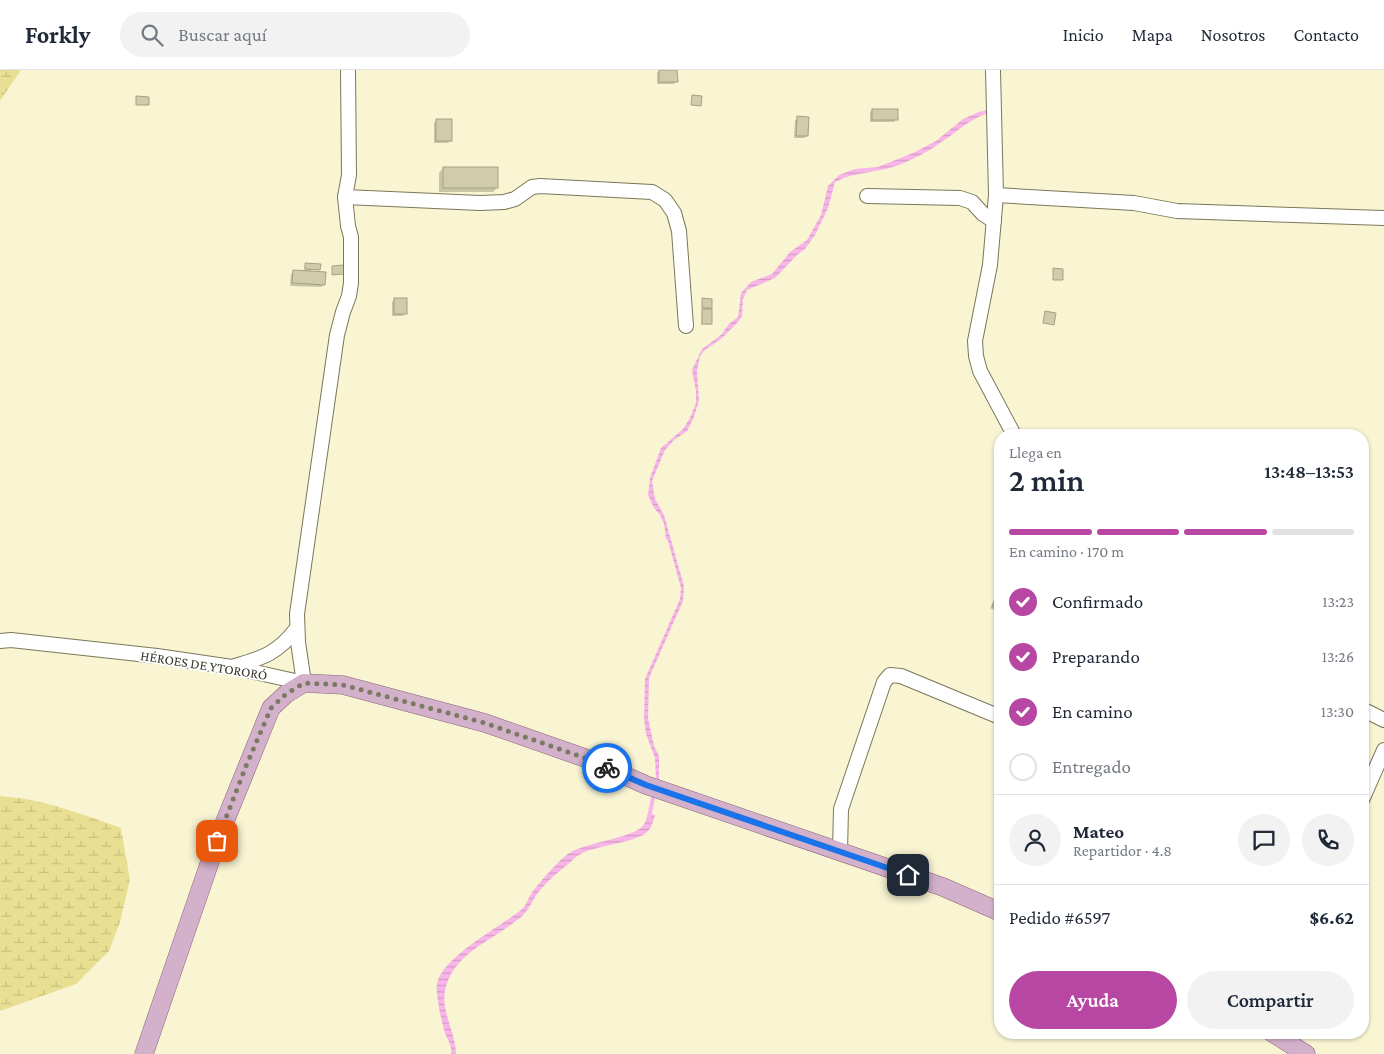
<!DOCTYPE html>
<html lang="es">
<meta charset="utf-8">
<style>
:root{--surface:#fff;--page:#f2f2f3;--text:#1f2937;--muted:#747a83;--line:#e0e1e3;--accent:#b747a3}
body{margin:0;font-family:"Crimson Pro",serif;background:var(--page);color:var(--text);height:100vh;display:flex;flex-direction:column;font-size:19px;white-space:nowrap}
*{box-sizing:border-box;margin:0}
p{font-size:16px;color:var(--muted)}
.icon{flex:none;width:28px;height:28px;fill:none;stroke:currentColor;stroke-width:2;stroke-linecap:round;stroke-linejoin:round}
.map{position:relative;flex:1;overflow:hidden}
.details{position:absolute;left:994px;top:359px;width:375px;height:610px;display:flex;flex-direction:column;background:var(--surface);border-radius:20px;box-shadow:0 1px 4px #0004}
.details>*{flex:none}
.pin{position:absolute;display:grid;place-items:center;width:42px;height:42px;color:#fff;margin:-21px;border-radius:10px;box-shadow:0 2px 8px #0006}
.courier{position:absolute;display:grid;place-items:center;width:50px;height:50px;margin:-25px;border:4px solid #1a73e8;border-radius:50%;background:#fff;color:#222;box-shadow:0 1px 6px #0007}
.overview em{font-style:normal;font-weight:600}
.overview div{display:flex;flex-direction:column-reverse}
.overview{display:flex;align-items:center;justify-content:space-between;height:85px;padding:0 15px}
h1{font-size:32px;font-weight:600;line-height:38px}
.bar{display:grid;grid-template-columns:repeat(4,1fr);gap:8px 5px;align-content:center;height:60px;padding:0 15px}
.bar i{height:6px;border-radius:4px;background:var(--line)}
.bar .current{background:var(--accent)}
.bar p{grid-column:span 4}
.line{display:flex;align-items:center;gap:12px;padding:0 15px;border-top:1px solid var(--line)}
.line div{flex:1}
.round{display:grid;place-items:center;flex:none;width:52px;height:52px;border-radius:26px;background:var(--page)}
ol{padding:0 15px;list-style:none}
li{display:flex;align-items:center;gap:15px;height:55px}
li p{margin-inline-start:auto}
li .icon{padding:5px;border-radius:50%;background:var(--accent);color:#fff;stroke-width:4}
li:last-child{color:var(--muted)}
li i{width:28px;height:28px;border:2px solid var(--line);border-radius:50%}
.primary-button{display:flex;gap:10px;margin-top:auto;padding:10px 15px}
.primary-button a{flex:1;height:58px;border-radius:30px;background:var(--accent);color:#fff;font-size:20px;font-weight:600;line-height:58px;text-align:center}
.primary-button a+a{background:var(--page);color:var(--text)}
header{display:flex;align-items:center;gap:30px;box-sizing:border-box;height:70px;padding:0 25px;background:var(--surface);border-bottom:1px solid var(--line)}
header strong{font-size:24px}
nav{display:flex;gap:28px;margin-inline-start:auto;font-size:18px}
.search{width:350px;height:45px;background:var(--page);display:flex;align-items:center;gap:12px;box-sizing:border-box;padding:0 18px;border-radius:28px;color:var(--muted);font-size:19px}
.map>svg:first-child{display:block}
.wetland{fill:url(#wetland-marsh)}
.water{fill:url(#water-rules)}
.shadow{fill:#0003}
.lines{fill:none;stroke-linecap:round;stroke-linejoin:round}
.stream{stroke:#f8b5e8;stroke-width:4}
.building{fill:#cfcbab;stroke:#a5a182}
.minor-casing{stroke:#7b7759;stroke-width:16}
.major-casing{stroke:#8a647c;stroke-width:19}
.minor{stroke:#fff;stroke-width:14}
.major{stroke:#d3b1cb;stroke-width:18}
.done{stroke:#7c7a65;stroke-width:5;stroke-dasharray:0 9}
.route{stroke:#1a73e8;stroke-width:6}
.labels{text-anchor:middle;dominant-baseline:central;stroke-width:4;stroke-linejoin:round;paint-order:stroke}
.street-label{font-size:14px;fill:#39372a;stroke:#fff}
</style>
<header>
<strong>Forkly</strong>
<div class="search"><svg class="icon" aria-label="search" viewBox="0 0 24 24"><circle cx="10" cy="10" r="6"/><path d="M15 15l6 6"/></svg>Buscar aquí</div>
<nav><a>Inicio</a><a>Mapa</a><a>Nosotros</a><a>Contacto</a></nav>
</header>
<div class="map">
<svg width="1384" height="984" viewBox="0 0 1384 984">
<defs>
<pattern id="wetland-marsh" width="20" height="14" patternUnits="userSpaceOnUse" patternTransform="scale(1.25)"><rect width="20" height="14" fill="#e9df92"/><path d="M1 5h8M5 5V1M11 12h8M15 12V8" fill="none" stroke="#c9c07e"/></pattern>
<pattern id="water-rules" width="6" height="5" patternUnits="userSpaceOnUse" patternTransform="scale(1.25)"><rect width="6" height="5" fill="#f8b5e8"/><path d="M0 2.5h6" fill="none" stroke="#d59cc7"/></pattern>
</defs>
<rect width="100%" height="100%" fill="#f9f5d3"/>
<g class="wetland">
<polygon points="0,0 21,0 0,31"/>
<path d="M0,726c44,3 81,18 121,32l9,52 -10,42 -11,29 -33,33 -76,27z"/>
</g>
<g class="water">
<path d="M989,40v3c-22,7 -30,18 -49,30 -12,9 -27,16 -41,22 -21,8 -43,6 -64,17l-7,26 -13,27 -10,14 -8,6 -22,23 -28,12 -4,9 -1,17 -4,6 -17,17 -16,11 -5,6 -3,15 2,29 -5,17 -7,14 -13,9 -9,10 -13,31 3,18 9,16 20,71 -1,15 -34,77 -1,40 6,28 5,10v24l-3,-2 -1,-20 -9,-24 -2,-15 1,-40 35,-80 1,-11 -13,-47 -2,-2 -2,-15 -4,-9 -6,-7 -6,-13 2,-17 11,-30 22,-19 7,-11 6,-15v-12l-4,-21 10,-21 19,-14 8,-11 9,-7 3,-24 10,-11 21,-8 18,-22 17,-12 14,-25 7,-29 11,-11 16,-6 23,-2 35,-14 23,-12 27,-22 16,-7z"/>
<path d="M648,743l7,2c-2,6 -3,13 -8,17 -11,11 -52,13 -68,23 -4,2 -8,7 -12,10 -11,9 -21,17 -30,29 -4,6 -7,13 -12,19 -3,4 -8,7 -12,10 -25,20 -61,32 -68,68 -4,21 11,42 11,63h-5c1,-9 -3,-13 -6,-21 -3,-9 -10,-41 -8,-49 5,-27 63,-57 84,-74 5,-4 7,-11 10,-16 8,-11 29,-36 40,-42 16,-9 61,-15 71,-25 3,-3 5,-10 6,-14z"/>
</g>
<g class="shadow">
<polygon points="660,0 673,0 676,12 674,14 657,14 657,3"/>
<polygon points="872,40 896,50 894,52 870,52 870,42"/>
<polygon points="798,48 807,66 804,68 794,68 795,50"/>
<polygon points="437,50 450,71 448,73 434,73 434,53"/>
<polygon points="443,98 497,118 493,122 439,122 439,103"/>
<polygon points="305,195 319,200 311,200 311,203 324,215 321,217 290,216 291,204 293,202 304,202"/>
<polygon points="395,229 405,244 403,246 392,246 392,232"/>
<polygon points="703,230 711,238 708,241 710,255 701,254"/>
<polygon points="996,528 1000,530 1000,543 990,538"/>
</g>
<g class="lines">
<polyline class="stream" points="649,748 654,723"/>
</g>
<g class="building">
<polygon points="659,0 677,0 678,12 659,12"/>
<polygon points="692,25 702,26 701,36 691,35"/>
<polygon points="136,26 149,27 149,35 136,35"/>
<rect x="872" y="39" width="26" height="11"/>
<polygon points="797,46 809,47 808,66 796,66"/>
<rect x="436" y="49" width="16" height="22"/>
<rect x="443" y="97" width="55" height="21"/>
<polygon points="305,193 321,194 320,200 305,199"/>
<polygon points="344,195 344,204 332,205 332,196"/>
<polygon points="1053,198 1063,199 1063,210 1053,210"/>
<polygon points="293,200 326,202 325,215 292,213"/>
<rect x="394" y="228" width="13" height="16"/>
<polygon points="702,228 712,229 712,238 702,238"/>
<rect x="702" y="239" width="10" height="15"/>
<polygon points="1045,241 1056,243 1054,255 1043,253"/>
<polygon points="996,526 1000,528 1000,540 992,536"/>
</g>
<g class="lines">
<g class="minor-casing">
<g id="minor">
<polyline points="993,0 996,125 990,195 975,271 976,286 980,301 1014,365"/>
<polyline points="996,125 1134,133 1177,141 1384,148"/>
<polyline points="867,126 960,128 972,132 983,144 994,151"/>
<polyline points="345,127 480,133 504,132 515,129 532,117 540,116 652,122 665,130 674,143 679,161 686,256"/>
<polyline points="0,571 11,570 157,586 232,597 304,613 298,572 297,544 337,265 343,242 349,226 351,213 351,167 348,156 345,127 349,105 348,0"/>
<path d="M235,596c28,-8 43,-13 62,-38"/>
<polyline points="1362,639 1384,650"/>
<polyline points="1362,730 1384,680"/>
<polyline points="840,781 841,739 884,612 890,605 901,606 1000,647"/>
</g>
</g>
<g class="major-casing">
<g id="major">
<polyline points="1271,962 1306,984"/>
<polyline points="144,984 217,771 271,638 286,624 304,613 343,615 485,653 585,688 646,715 943,817 1000,842"/>
</g>
</g>
<use href="#minor" class="minor"/>
<use href="#major" class="major"/>
</g>
<g class="lines">
<polyline class="done" points="217,771 246,696 271,638 286,624 304,613 343,615 485,653 585,688 607,698"/>
<polyline class="route" points="607,698 646,715 908,805"/>
</g>
<g class="labels">
<g class="street-label">
<text transform="translate(204 595) rotate(9)">HÉROES DE YTORORÓ</text>
</g>
</g>
</svg>
<div class="pin" style="left:217px;top:771px;background:#ea580c"><svg class="icon" aria-label="bag" viewBox="0 0 24 24"><path d="M5 8h14l-1 12H6zM9 8a3 3 0 0 1 6 0"/></svg></div>
<div class="pin" style="left:908px;top:805px;background:#1f2937"><svg class="icon" aria-label="home" viewBox="0 0 24 24"><path d="M3 11l9-7 9 7M6 9v11h12V9"/></svg></div>
<div class="courier" style="left:607px;top:698px"><svg class="icon" aria-label="bike" viewBox="0 0 24 24"><circle cx="6" cy="16" r="4"/><circle cx="18" cy="16" r="4"/><path d="M6 16l4-8h5l3 8M10 8l3 8H6M13 5h3"/></svg></div>
<section class="details">
<div class="overview"><div><h1>2 min</h1><p>Llega en</p></div><em>13:48–13:53</em></div>
<div class="bar"><i class="current"></i><i class="current"></i><i class="current"></i><i></i><p>En camino · 170 m</p></div>
<ol>
<li><svg class="icon" aria-label="check" viewBox="0 0 24 24"><path d="M5 12l5 5 9-10"/></svg>Confirmado<p>13:23</p></li>
<li><svg class="icon" aria-label="check" viewBox="0 0 24 24"><path d="M5 12l5 5 9-10"/></svg>Preparando<p>13:26</p></li>
<li><svg class="icon" aria-label="check" viewBox="0 0 24 24"><path d="M5 12l5 5 9-10"/></svg>En camino<p>13:30</p></li>
<li><i></i>Entregado</li>
</ol>
<div class="line" style="height:90px"><a class="round"><svg class="icon" aria-label="person" viewBox="0 0 24 24"><circle cx="12" cy="8" r="4"/><path d="M4 21q1-7 8-7t8 7"/></svg></a><div><b>Mateo</b><p>Repartidor · 4.8</p></div><a class="round"><svg class="icon" aria-label="chat" viewBox="0 0 24 24"><path d="M4 5h16v11H9l-5 4z"/></svg></a><a class="round"><svg class="icon" aria-label="phone" viewBox="0 0 24 24"><path d="M5 4h4l2 5-3 2q2 4 5 5l2-3 5 2v4C11 20 4 13 5 4z"/></svg></a></div>
<div class="line" style="height:65px"><div>Pedido #6597</div><b>$6.62</b></div>
<div class="primary-button"><a>Ayuda</a><a>Compartir</a></div>
</section>
</div>
